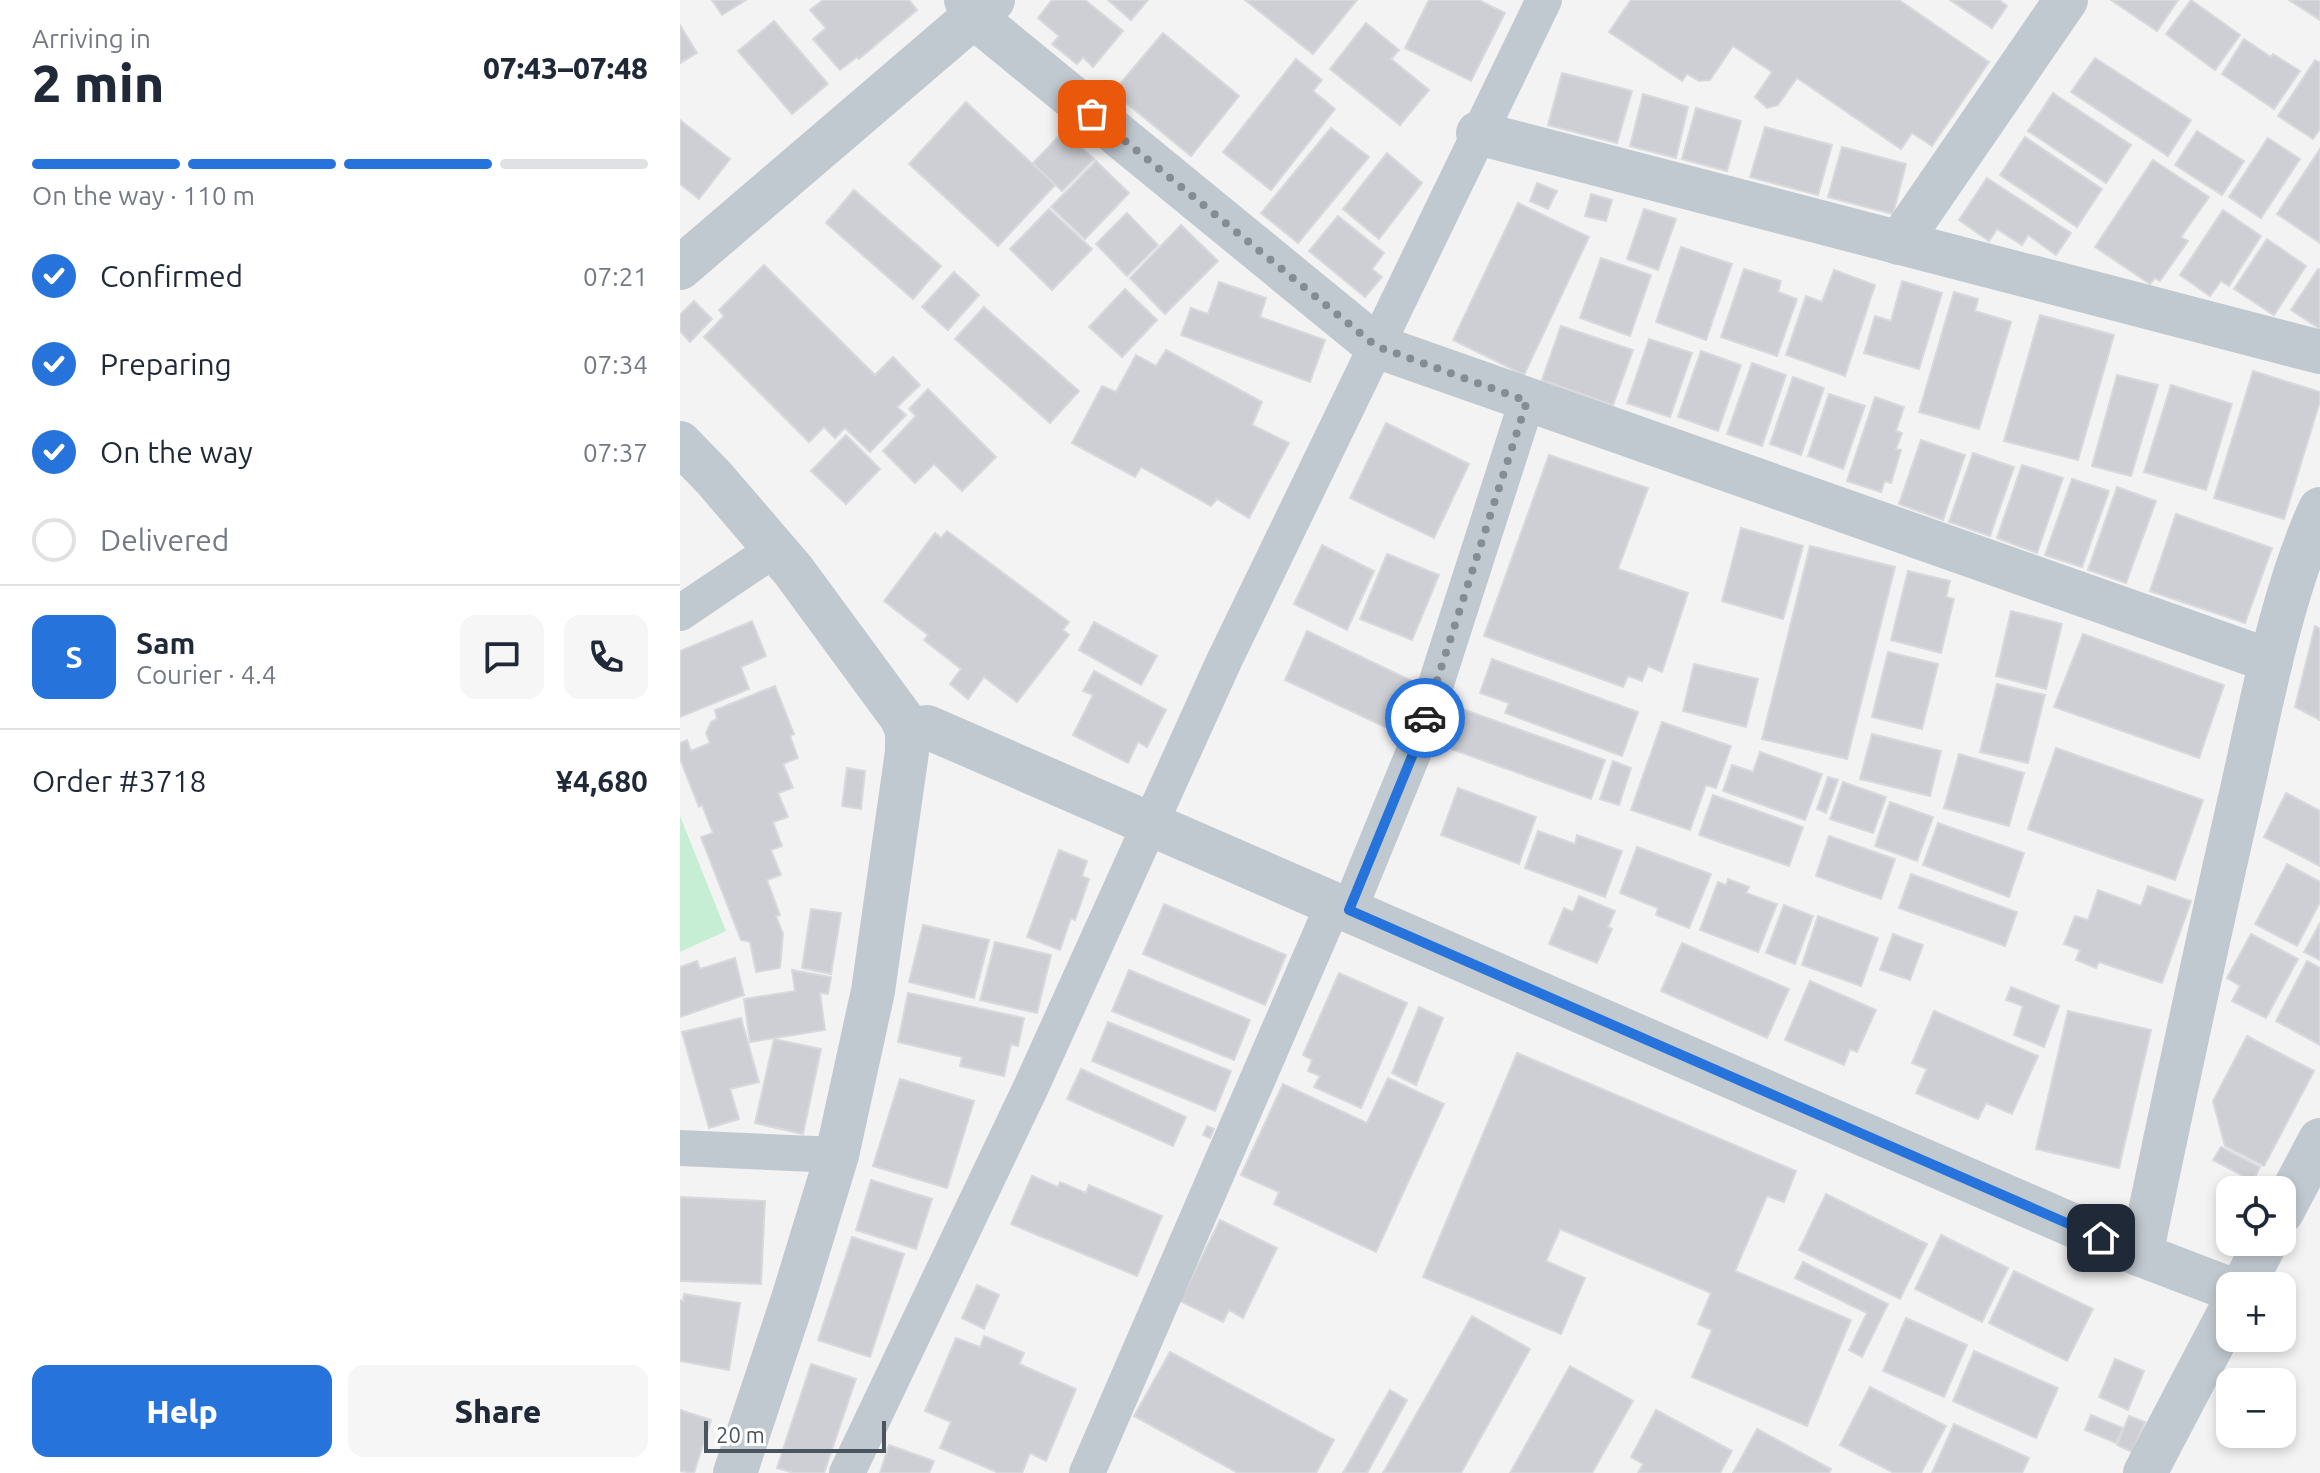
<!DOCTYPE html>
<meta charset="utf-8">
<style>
:root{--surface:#fff;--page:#f6f6f7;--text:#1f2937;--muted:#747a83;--line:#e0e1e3;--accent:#2674db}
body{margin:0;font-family:Ubuntu,sans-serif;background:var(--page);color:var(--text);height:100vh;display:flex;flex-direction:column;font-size:30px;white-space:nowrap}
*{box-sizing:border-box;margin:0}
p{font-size:26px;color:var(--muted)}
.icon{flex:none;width:44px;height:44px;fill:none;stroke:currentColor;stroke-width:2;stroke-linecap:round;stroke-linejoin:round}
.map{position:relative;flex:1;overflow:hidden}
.drawer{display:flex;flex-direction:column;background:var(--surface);width:680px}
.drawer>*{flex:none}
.buttons{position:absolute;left:1536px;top:1176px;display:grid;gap:16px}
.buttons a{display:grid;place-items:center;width:80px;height:80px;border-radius:16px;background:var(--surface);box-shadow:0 4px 12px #0003;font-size:40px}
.scale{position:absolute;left:24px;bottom:20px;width:182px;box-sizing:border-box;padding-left:8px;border:4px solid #4b555f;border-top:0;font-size:22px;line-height:28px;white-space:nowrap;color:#4b555f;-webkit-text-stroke:6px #fff;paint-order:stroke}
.pin{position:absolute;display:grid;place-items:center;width:68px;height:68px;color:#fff;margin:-34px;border-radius:16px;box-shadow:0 4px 12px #0006}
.courier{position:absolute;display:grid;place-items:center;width:80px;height:80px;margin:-40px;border:6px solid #2674db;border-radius:50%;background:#fff;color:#222;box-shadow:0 2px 10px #0007}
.headline em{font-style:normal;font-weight:800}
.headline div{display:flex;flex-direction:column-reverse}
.headline{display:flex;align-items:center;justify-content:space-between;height:136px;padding:0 32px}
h1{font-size:52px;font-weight:800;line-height:60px}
.bar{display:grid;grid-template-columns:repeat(4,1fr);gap:12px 8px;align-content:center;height:96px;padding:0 32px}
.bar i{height:10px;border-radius:6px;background:var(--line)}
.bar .on{background:var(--accent)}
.bar p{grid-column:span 4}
.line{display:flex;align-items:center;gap:20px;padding:0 32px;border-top:2px solid var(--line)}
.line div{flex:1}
.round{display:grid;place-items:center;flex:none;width:84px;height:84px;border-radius:16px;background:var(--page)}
ol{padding:0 32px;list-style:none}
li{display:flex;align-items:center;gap:24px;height:88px}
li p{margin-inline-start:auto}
li .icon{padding:8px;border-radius:50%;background:var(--accent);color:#fff;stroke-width:4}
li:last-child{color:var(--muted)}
li i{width:44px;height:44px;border:4px solid var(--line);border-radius:50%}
.action{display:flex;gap:16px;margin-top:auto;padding:16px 32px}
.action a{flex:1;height:92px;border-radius:16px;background:var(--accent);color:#fff;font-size:32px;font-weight:800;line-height:92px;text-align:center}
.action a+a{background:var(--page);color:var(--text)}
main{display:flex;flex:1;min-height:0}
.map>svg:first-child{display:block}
.green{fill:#c5eed5}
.building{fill:#cdcfd4;stroke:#d7d9dd;stroke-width:2}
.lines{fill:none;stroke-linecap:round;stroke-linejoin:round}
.lane{stroke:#c1c9d0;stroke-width:36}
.street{stroke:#c1c9d0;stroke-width:44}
.done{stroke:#868c93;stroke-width:8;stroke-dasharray:0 14.4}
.route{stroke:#2674db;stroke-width:10}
</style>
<main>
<section class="drawer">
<div class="headline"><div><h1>2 min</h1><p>Arriving in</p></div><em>07:43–07:48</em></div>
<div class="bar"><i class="on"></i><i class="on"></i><i class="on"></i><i></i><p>On the way · 110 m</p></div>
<ol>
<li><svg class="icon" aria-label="check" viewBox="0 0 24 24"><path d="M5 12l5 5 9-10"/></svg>Confirmed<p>07:21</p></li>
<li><svg class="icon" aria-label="check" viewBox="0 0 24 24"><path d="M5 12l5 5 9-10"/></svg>Preparing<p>07:34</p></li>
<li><svg class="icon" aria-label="check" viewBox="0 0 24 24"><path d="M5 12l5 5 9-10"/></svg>On the way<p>07:37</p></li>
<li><i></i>Delivered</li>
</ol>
<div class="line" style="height:144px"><b class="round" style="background:var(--accent);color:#fff">S</b><div><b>Sam</b><p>Courier · 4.4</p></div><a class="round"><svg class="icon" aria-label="chat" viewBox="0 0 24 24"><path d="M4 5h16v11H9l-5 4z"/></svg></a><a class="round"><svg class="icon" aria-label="phone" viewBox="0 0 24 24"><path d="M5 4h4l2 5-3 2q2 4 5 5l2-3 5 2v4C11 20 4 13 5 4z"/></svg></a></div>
<div class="line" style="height:104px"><div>Order #3718</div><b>¥4,680</b></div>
<div class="action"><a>Help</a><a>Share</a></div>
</section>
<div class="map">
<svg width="1640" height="1473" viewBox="0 0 1640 1473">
<rect width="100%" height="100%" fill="#f4f3f3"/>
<polygon class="green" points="0,816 46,931 0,952"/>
<g class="building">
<polygon points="32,0 66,0 42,15"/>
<polygon points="143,0 229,0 237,10 179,59 177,57 160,70 133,39 146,28 130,10"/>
<polygon points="372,0 405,0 443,31 413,67 403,57 397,64 372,44 379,36 358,18"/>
<polygon points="428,0 468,0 451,20"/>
<polygon points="565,0 677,0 633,54"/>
<polygon points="749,0 799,0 825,13 791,81 725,48"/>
<polygon points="951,0 1219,0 1309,62 1252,146 1232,133 1221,149 1117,78 1098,105 1087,108 1075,97 1092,72 1053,46 1030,80 1019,81 1007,74 1002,81 929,32"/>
<polygon points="1270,0 1319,0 1327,6 1312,28"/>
<polygon points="1431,0 1498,0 1477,31"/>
<polygon points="1511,0 1560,35 1535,70 1486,34"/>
<polygon points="1609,0 1640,0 1640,20"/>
<polygon points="94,21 148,84 112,114 58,51"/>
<polygon points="686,23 719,50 711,59 749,90 720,125 650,69"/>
<polygon points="0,25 17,53 0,63"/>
<polygon points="483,33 559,96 511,156 433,92"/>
<polygon points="1564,39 1591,57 1593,54 1620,71 1594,109 1542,74"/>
<polygon points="1415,58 1511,120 1488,156 1391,92"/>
<polygon points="616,59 642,80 633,91 655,109 591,190 543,152"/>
<polygon points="1635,60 1640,63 1640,129 1633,139 1598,116"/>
<polygon points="882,73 952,91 937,143 868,125"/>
<polygon points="1373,93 1451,145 1426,183 1348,131"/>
<polygon points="963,94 1008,107 996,158 950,146"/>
<polygon points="286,102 375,185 318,246 229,164"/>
<polygon points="1016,108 1061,121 1047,171 1002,159"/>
<polygon points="0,120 50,159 19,199 0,184"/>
<polygon points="1085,127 1152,145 1138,195 1070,177"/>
<polygon points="651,128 689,157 618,243 581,213"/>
<polygon points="384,131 414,159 382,191 353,163"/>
<polygon points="1517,131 1564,161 1542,195 1495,165"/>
<polygon points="1345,137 1422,189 1397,227 1320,175"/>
<polygon points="1588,138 1620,159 1581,218 1549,197"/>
<polygon points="1162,147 1226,164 1213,214 1148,197"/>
<polygon points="1640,149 1640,243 1597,214"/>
<polygon points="707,153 742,183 699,239 663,209"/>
<polygon points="1473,160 1529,197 1501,237 1508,241 1480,281 1475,278 1470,284 1415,247"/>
<polygon points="416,161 449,193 405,239 371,207"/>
<polygon points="1307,178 1391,233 1376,255 1348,235 1342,245 1317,229 1309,241 1279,220"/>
<polygon points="857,183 877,191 868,209 850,201"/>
<polygon points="174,190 261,266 233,299 146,223"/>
<polygon points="911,194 932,200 926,221 905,216"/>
<polygon points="838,203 909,237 844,375 773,340"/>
<polygon points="369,209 412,249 372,290 330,249"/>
<polygon points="964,209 996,219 978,270 947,259"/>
<polygon points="1543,210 1581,236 1549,286 1541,281 1530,296 1500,275"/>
<polygon points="447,213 478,245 447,276 416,244"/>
<polygon points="658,216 704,253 692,269 702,277 685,297 629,251"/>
<polygon points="501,225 538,261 485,314 450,278"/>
<polygon points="1587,239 1626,266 1594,315 1554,289"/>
<polygon points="1001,247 1052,264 1026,340 976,322"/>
<polygon points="921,258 971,275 950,336 900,318"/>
<polygon points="84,265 195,375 213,357 240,385 217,407 226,415 190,452 165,428 155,438 144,427 129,442 24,337 44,316 39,310"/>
<polygon points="1064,269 1101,281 1098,292 1117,299 1097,356 1041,337"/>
<polygon points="1638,269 1640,270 1640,329 1611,310"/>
<polygon points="1154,270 1195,285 1165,376 1106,355 1126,296 1142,302"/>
<polygon points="274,272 299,295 268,330 242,307"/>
<polygon points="1222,281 1262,293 1239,369 1184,353 1195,316 1211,321"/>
<polygon points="539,282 586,298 580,317 645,340 630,382 501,335 511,308 528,314"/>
<polygon points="445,289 477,320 442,357 409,327"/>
<polygon points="1274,292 1298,299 1295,311 1331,322 1299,429 1239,412"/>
<polygon points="14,301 32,319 10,342 0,331 0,315"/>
<polygon points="304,307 399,391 370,423 275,339"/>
<polygon points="1360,315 1434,335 1398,460 1324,441"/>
<polygon points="881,326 953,350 933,405 862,380"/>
<polygon points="969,339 1012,353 990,417 947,403"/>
<polygon points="486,350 582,402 572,425 609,443 569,518 537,499 531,506 461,467 455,477 392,443 422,386 436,392 456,355 476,366"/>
<polygon points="1021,351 1061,365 1038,431 998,417"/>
<polygon points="1072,363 1106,375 1082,446 1047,434"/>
<polygon points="1573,371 1640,392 1640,401 1604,519 1534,498"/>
<polygon points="1437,375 1478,385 1451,476 1412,466"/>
<polygon points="1113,377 1144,388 1121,455 1090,444"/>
<polygon points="1491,385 1552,404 1526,490 1464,472"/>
<polygon points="248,389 316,457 282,491 254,464 235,483 203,451 236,416 229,409"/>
<polygon points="1149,394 1185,406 1163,469 1128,456"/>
<polygon points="1195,397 1224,407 1216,431 1222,433 1216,449 1221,450 1211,483 1205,481 1201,492 1167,481"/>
<polygon points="706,423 789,464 754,538 670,498"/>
<polygon points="166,435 200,469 166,504 131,471"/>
<polygon points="1241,440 1285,455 1263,520 1219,504"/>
<polygon points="1293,453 1334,467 1310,536 1269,522"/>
<polygon points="869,455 968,488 938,569 1008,593 982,672 968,666 962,681 948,676 943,687 804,636"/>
<polygon points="1342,465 1383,478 1357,553 1317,538"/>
<polygon points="1392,479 1429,491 1402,567 1365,555"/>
<polygon points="1437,487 1476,501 1446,583 1408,570"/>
<polygon points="1496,514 1592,548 1565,623 1470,591"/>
<polygon points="1061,528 1123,546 1103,619 1042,601"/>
<polygon points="267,531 389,622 383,630 389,635 337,702 304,677 288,699 270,684 281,669 244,640 248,635 204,601 255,533 261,538"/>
<polygon points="642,545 694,571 667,630 614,604"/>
<polygon points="1130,546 1215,567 1167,759 1082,739"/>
<polygon points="707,554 759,575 732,640 680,619"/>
<polygon points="1228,571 1270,581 1266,597 1274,599 1261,653 1211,640"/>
<polygon points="1331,611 1382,624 1366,689 1316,676"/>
<polygon points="72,621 86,656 61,667 69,689 0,717 0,651"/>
<polygon points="414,622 477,656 461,685 399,650"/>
<polygon points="1635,626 1640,629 1640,720 1615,707"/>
<polygon points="627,631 732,681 709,729 605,680"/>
<polygon points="1403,634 1544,685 1519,758 1374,707"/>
<polygon points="1208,652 1258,664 1242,729 1192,717"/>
<polygon points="812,659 958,712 942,756 825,713 829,703 800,693"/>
<polygon points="1014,664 1078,679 1066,727 1003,711"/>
<polygon points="414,671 486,710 467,747 458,742 448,763 393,735 413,695 403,691"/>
<polygon points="1317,684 1365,695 1348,763 1300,752"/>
<polygon points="95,686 114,734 110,736 118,758 103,764 113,788 98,793 108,817 93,822 102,846 91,850 101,875 87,880 100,915 96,916 103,934 100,968 76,972 70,942 61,940 21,837 33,833 22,805 19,807 0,759 0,743 7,740 11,751 30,743 26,733 31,722 37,719 35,710"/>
<polygon points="785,710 925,760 911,799 771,749"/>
<polygon points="982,722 1051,746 1036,788 1026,785 1010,830 951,810"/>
<polygon points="1192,734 1261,751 1250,796 1180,779"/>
<polygon points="1376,748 1523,800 1495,880 1348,829"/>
<polygon points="1080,752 1142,774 1125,820 1043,791 1052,765 1073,772"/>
<polygon points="1279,754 1344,773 1329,826 1264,808"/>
<polygon points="933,761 951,768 939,805 920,799"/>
<polygon points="167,768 185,771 181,809 162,806"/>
<polygon points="1148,777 1158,780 1146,813 1137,809"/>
<polygon points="1163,782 1206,797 1193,833 1150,819"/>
<polygon points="778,788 856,817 839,864 761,835"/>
<polygon points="1606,793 1640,811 1640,866 1584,837"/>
<polygon points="1033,795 1123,827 1109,866 1019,835"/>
<polygon points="1210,802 1253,817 1237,861 1195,846"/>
<polygon points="1258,823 1344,853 1329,897 1243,865"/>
<polygon points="858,831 895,844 897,835 942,851 925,897 845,868"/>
<polygon points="1149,836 1215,859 1201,899 1136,876"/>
<polygon points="957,847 1031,874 1009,928 976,915 978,908 940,893"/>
<polygon points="379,850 407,861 402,876 409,879 395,920 391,918 380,950 347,937"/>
<polygon points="1607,864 1640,882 1640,902 1617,946 1575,924"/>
<polygon points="1231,874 1337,912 1325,946 1219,908"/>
<polygon points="1048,879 1069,887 1066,893 1097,904 1078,952 1020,930 1038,882 1046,885"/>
<polygon points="1468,886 1511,901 1482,983 1419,962 1416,968 1396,960 1400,950 1384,944 1395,916 1408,920 1418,890 1461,906"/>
<polygon points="899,896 935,911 928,927 932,929 917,963 869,944 884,908 893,912"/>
<polygon points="484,904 606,955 585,1005 463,954"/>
<polygon points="1104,905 1133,916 1115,964 1086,953"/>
<polygon points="131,909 161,913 151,974 122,968"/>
<polygon points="1138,916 1198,938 1181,986 1122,965"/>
<polygon points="1640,923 1640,960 1624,952"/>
<polygon points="243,925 309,940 294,998 229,982"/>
<polygon points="1213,934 1243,945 1230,980 1200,970"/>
<polygon points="1571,934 1618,959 1586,1018 1552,1001 1560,986 1547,978"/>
<polygon points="315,942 371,955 357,1013 300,1000"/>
<polygon points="1002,943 1109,989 1087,1038 981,991"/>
<polygon points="55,958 64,995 0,1017 0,967 17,961 20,969"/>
<polygon points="1627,961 1640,968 1640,1045 1596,1021"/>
<polygon points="112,970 151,977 148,994 140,993 145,1030 70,1042 64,999 115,991"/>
<polygon points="449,970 570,1020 554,1060 432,1011"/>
<polygon points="659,973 727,1003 681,1108 634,1087 640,1076 628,1071 632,1060 623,1055"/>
<polygon points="1130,981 1196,1010 1177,1052 1170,1049 1164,1065 1105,1040"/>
<polygon points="1331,987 1379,1006 1364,1047 1334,1035 1343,1006 1326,1000"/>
<polygon points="228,993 344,1018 338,1046 331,1044 324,1076 280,1066 282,1057 218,1042"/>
<polygon points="739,1007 763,1018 736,1085 712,1073"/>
<polygon points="1254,1011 1358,1056 1332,1114 1306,1103 1298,1119 1236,1093 1247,1069 1232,1063"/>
<polygon points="1388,1011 1471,1030 1439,1168 1356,1149"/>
<polygon points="61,1018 79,1082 50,1089 59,1119 29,1128 2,1032"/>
<polygon points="428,1022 551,1071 535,1111 412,1061"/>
<polygon points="1567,1036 1634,1071 1584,1166 1545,1146 1533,1101"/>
<polygon points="94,1039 141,1049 123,1134 75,1123"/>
<polygon points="837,1053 1116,1171 1104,1202 1087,1196 1055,1271 1171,1320 1127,1426 1012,1377 1032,1330 1018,1324 1031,1293 880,1229 866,1261 905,1278 881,1334 743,1277"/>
<polygon points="401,1069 506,1117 493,1146 387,1099"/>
<polygon points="708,1078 764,1104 696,1252 594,1204 599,1192 561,1175 603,1084 687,1123"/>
<polygon points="220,1079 294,1101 267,1188 193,1166"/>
<polygon points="527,1126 534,1129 530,1138 523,1135"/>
<polygon points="1541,1147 1580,1167 1573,1181 1533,1160"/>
<polygon points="352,1176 378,1187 380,1182 406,1193 409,1185 482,1216 457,1276 331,1224"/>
<polygon points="191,1180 252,1199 236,1249 176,1230"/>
<polygon points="1146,1194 1247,1244 1220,1299 1119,1250"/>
<polygon points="0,1197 85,1201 81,1284 0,1281"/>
<polygon points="540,1220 597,1248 563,1318 549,1310 543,1322 500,1301"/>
<polygon points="1261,1235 1328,1268 1302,1322 1235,1289"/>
<polygon points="172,1237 224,1254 190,1357 138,1340"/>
<polygon points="1123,1262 1208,1304 1182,1357 1169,1350 1187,1313 1115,1278"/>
<polygon points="1334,1271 1413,1309 1387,1361 1309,1323"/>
<polygon points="297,1285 319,1295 304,1329 282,1318"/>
<polygon points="4,1294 60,1303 49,1370 0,1361 0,1300 3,1301"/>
<polygon points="792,1316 850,1349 781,1473 703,1473"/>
<polygon points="1226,1318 1287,1345 1264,1397 1203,1371"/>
<polygon points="304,1336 344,1353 339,1364 396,1389 366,1461 350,1453 342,1473 319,1473 260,1448 271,1422 245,1411 276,1338 300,1347"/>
<polygon points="1294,1351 1378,1388 1356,1438 1273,1401"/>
<polygon points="490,1352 654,1440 636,1473 558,1473 454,1416"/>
<polygon points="1435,1359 1464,1371 1448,1410 1419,1397"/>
<polygon points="131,1364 176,1379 144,1473 114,1473 97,1468"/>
<polygon points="890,1366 953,1401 912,1473 830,1473"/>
<polygon points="1190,1387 1266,1426 1241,1473 1214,1473 1160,1445"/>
<polygon points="710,1390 727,1400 687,1473 663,1473"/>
<polygon points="0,1410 31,1420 14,1473 0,1471"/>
<polygon points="976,1410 1052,1451 1040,1473 958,1473 963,1464 951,1457"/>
<polygon points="1411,1415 1443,1428 1436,1443 1405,1430"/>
<polygon points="1449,1416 1465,1422 1452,1452 1437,1445"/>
<polygon points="1274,1424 1349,1458 1342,1473 1252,1473"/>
<polygon points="1077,1429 1151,1469 1149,1473 1053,1473"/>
<polygon points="209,1445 254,1461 249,1473 200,1473"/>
</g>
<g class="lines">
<g class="lane">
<polyline points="0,613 95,549"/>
<polyline points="669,910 735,749 847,401"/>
<polyline points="0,1148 157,1155"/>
<polyline points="167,1473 351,1087 544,661 864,0"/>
<polyline points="407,1473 654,903"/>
</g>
<g class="street">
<polyline points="286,0 294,17 696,346 1591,661"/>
<polyline points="798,133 1640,352"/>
<polyline points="1219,243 1386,0"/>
<polyline points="0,268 313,0"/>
<polyline points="0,443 34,478 113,570 221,717 227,730 227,752 193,991 157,1155 113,1299 55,1473"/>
<path d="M227,730l20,-3c403,179 810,350 1214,528l89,34"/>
<polyline points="1602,1212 1640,1140"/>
<path d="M1461,1255c32,-154 65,-308 100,-461 21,-92 40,-199 79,-285"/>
<polyline points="1563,1286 1586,1242"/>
<polyline points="1465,1473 1550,1311"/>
</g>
</g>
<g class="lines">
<polyline class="done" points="412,114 696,346 847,401 745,718"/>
<polyline class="route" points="745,718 735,749 669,910 1421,1238"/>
</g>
</svg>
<div class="buttons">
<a><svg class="icon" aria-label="locate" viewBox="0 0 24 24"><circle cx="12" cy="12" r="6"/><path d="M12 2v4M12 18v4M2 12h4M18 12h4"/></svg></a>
<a>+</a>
<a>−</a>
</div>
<div class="scale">20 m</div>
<div class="pin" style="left:412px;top:114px;background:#ea580c"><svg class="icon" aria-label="bag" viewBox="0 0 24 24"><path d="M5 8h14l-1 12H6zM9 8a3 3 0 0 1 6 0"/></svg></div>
<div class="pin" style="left:1421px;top:1238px;background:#1f2937"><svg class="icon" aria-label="home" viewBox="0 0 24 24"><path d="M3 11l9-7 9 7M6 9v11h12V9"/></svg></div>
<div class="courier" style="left:745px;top:718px"><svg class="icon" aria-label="car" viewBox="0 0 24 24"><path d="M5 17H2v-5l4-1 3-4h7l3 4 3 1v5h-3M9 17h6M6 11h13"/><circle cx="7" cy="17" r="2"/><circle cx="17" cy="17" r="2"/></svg></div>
</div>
</main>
